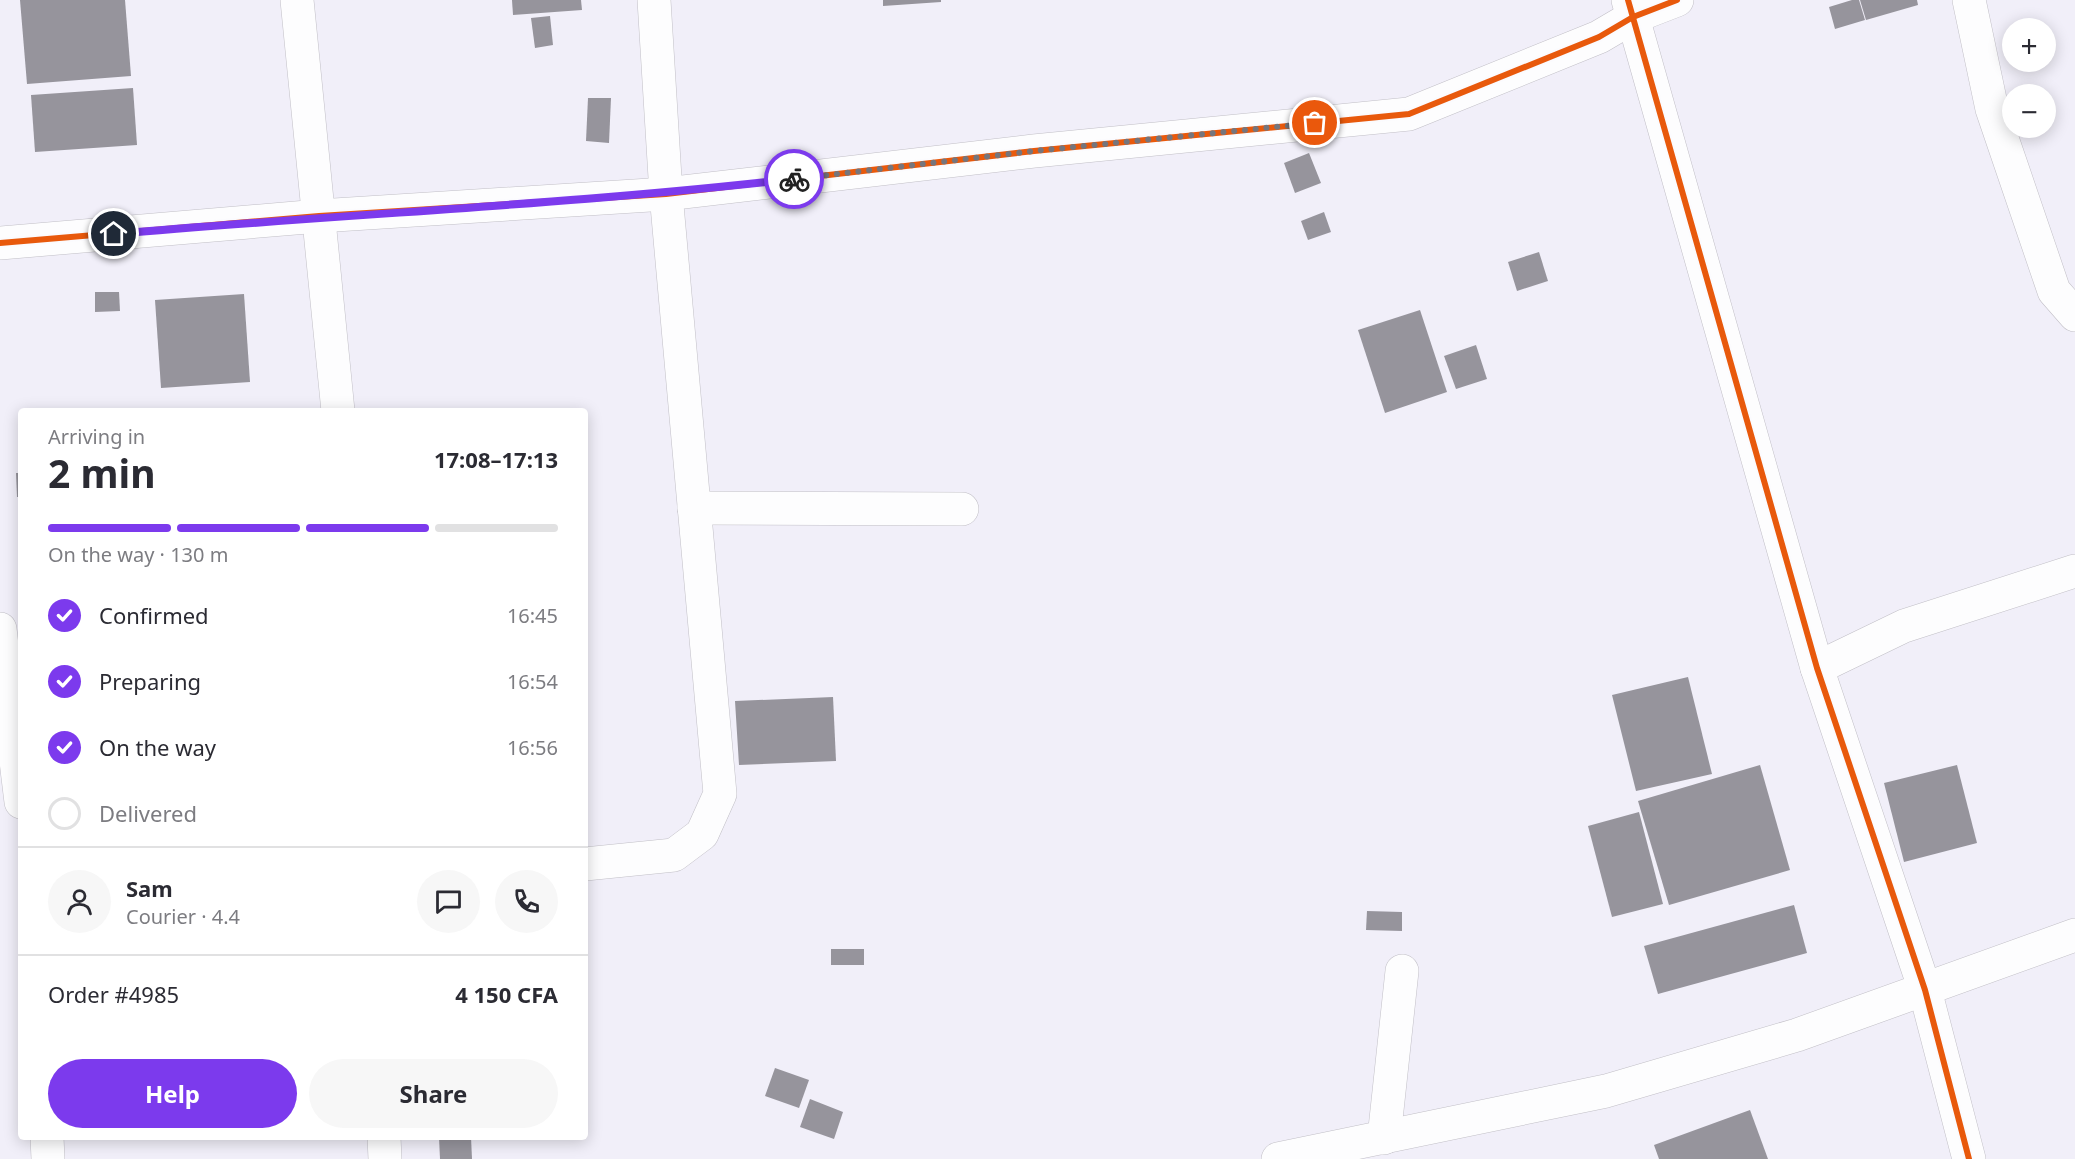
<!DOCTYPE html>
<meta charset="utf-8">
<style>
:root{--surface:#fff;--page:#f7f7f7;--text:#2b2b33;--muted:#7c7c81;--line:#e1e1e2;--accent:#7c3aed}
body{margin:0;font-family:"Noto Sans",sans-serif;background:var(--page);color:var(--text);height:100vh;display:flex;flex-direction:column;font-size:22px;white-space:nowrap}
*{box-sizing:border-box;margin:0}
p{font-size:20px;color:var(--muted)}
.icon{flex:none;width:33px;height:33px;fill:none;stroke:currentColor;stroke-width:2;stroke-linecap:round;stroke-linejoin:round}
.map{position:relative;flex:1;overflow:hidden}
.panel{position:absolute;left:18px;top:408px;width:570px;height:732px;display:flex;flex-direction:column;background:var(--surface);border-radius:6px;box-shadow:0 3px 15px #0003}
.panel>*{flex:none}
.tools{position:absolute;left:2002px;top:18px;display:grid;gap:12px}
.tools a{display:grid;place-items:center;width:54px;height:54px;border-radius:50%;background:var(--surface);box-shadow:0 3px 15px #0003;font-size:30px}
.pin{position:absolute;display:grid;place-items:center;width:51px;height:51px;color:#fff;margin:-26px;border:3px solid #fff;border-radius:50%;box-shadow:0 2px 6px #0007}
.courier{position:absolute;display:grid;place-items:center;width:60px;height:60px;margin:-30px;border:4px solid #7c3aed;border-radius:50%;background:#fff;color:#222;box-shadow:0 2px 8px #0007}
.head em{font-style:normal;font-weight:700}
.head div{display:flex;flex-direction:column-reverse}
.head{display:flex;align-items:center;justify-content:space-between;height:102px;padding:0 30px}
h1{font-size:39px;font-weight:700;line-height:45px}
.bar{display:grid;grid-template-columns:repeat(4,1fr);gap:9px 6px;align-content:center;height:72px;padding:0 30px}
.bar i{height:8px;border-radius:4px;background:var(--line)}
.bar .current{background:var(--accent)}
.bar p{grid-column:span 4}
.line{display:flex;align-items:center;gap:15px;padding:0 30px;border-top:2px solid var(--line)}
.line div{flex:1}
.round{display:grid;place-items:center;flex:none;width:63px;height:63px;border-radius:32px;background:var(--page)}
ol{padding:0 30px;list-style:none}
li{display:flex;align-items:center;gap:18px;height:66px}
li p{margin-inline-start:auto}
li .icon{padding:6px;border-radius:50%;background:var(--accent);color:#fff;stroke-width:4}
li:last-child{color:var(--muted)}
li i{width:33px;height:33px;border:3px solid var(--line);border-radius:50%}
.primary-button{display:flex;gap:12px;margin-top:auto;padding:12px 30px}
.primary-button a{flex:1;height:69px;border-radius:36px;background:var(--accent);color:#fff;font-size:24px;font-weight:700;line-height:69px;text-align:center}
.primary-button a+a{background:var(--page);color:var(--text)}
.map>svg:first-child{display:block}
.building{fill:#96949c}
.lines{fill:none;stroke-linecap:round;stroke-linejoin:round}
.minor-casing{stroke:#c1bfc6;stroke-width:34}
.minor{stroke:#fdfdfe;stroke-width:33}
.cycleway-casing{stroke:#fbfbfe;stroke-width:10}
.cycleway{stroke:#e8590c;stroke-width:6}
.done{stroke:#76757c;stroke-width:6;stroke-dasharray:0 10.8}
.route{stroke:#7c3aed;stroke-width:8}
</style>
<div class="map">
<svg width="2075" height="1159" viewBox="0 0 2075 1159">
<rect width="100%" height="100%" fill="#f1eff9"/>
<g class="building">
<polygon points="20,0 125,0 131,76 27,84"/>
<polygon points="512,0 581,0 582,10 513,15"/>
<polygon points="883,0 941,0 941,2 883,6"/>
<polygon points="1852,0 1859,0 1865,20 1835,29 1829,7"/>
<polygon points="1860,0 1917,0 1918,5 1866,20"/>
<polygon points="550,16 553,45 535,48 531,18"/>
<polygon points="133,88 137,145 35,152 31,95"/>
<polygon points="588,98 611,98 609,143 586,141"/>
<polygon points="1309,153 1321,183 1295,193 1284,163"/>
<polygon points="1324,212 1331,232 1308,240 1301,221"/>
<polygon points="1539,252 1548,281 1517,291 1508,262"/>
<polygon points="95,292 119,292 120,311 95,312"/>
<polygon points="244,294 250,382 161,388 155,300"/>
<polygon points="1420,310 1447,392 1385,413 1358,330"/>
<polygon points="1476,345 1487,379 1456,389 1444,356"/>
<polygon points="16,473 21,473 21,497 17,497"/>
<polygon points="1688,677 1712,774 1636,791 1612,695"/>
<polygon points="833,697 836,761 739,765 735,701"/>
<polygon points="1760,765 1790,870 1669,905 1638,801"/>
<polygon points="1957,765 1977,843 1904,862 1884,783"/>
<polygon points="1639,812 1663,904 1612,917 1588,826"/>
<polygon points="1794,905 1807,953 1658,994 1644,946"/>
<polygon points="1367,911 1402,912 1402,931 1366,930"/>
<rect x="831" y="949" width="33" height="16"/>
<polygon points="775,1068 809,1080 799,1108 765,1096"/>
<polygon points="810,1099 843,1112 834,1139 800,1127"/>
<polygon points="1750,1110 1768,1159 1659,1159 1654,1145"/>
<polygon points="439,1137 471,1137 472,1159 440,1159"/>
</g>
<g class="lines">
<g class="minor-casing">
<g id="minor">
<polyline points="297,0 338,411"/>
<polyline points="1628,0 1817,668 1925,990 1969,1159"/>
<polyline points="1969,0 1992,109 2054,291 2075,315"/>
<polyline points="0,243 319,216 666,194 1034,151 1409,114 1599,37 1633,17 1677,0"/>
<polyline points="694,508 962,509"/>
<polyline points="0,629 21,802"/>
<polyline points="1817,668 1904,626 2075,571"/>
<polyline points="585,864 674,855 702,834 720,794 666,194 654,0"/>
<polyline points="47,1137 48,1159"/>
<polyline points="384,1137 385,1159"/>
<polyline points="1384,1138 1402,971"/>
<polyline points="1278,1159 1606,1091 1797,1035 2075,935"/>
</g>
</g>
<use href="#minor" class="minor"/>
<g class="cycleway-casing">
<g id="cycleway">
<polyline points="1628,0 1817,668 1925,990 1969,1159"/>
<polyline points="0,243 319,216 666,194 1034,151 1409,114 1599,37 1633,17 1677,0"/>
</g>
</g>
<use href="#cycleway" class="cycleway"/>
</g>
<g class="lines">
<polyline class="done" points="794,179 1034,151 1315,123"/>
<path class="route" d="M114,234c227,-20 454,-29 680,-55"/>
</g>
</svg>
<div class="tools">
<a>+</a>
<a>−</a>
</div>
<div class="pin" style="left:1315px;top:123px;background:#ea580c"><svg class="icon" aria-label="bag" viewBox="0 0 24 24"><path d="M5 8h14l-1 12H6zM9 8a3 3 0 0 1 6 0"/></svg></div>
<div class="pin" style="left:114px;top:234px;background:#1f2937"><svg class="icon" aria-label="home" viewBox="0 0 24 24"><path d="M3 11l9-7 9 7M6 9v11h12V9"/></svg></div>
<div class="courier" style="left:794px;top:179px"><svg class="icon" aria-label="bike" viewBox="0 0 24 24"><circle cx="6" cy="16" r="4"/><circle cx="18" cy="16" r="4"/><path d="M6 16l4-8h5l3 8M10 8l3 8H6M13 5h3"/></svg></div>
<section class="panel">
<div class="head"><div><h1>2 min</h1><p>Arriving in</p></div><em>17:08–17:13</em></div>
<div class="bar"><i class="current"></i><i class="current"></i><i class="current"></i><i></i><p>On the way · 130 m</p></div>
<ol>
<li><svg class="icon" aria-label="check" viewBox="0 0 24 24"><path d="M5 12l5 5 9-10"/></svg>Confirmed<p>16:45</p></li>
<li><svg class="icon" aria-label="check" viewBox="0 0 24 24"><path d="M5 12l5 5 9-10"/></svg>Preparing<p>16:54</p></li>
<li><svg class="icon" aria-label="check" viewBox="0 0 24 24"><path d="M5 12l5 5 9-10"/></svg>On the way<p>16:56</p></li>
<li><i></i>Delivered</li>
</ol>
<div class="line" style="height:108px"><a class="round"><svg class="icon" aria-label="person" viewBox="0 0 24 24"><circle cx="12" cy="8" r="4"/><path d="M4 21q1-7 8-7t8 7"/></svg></a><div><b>Sam</b><p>Courier · 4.4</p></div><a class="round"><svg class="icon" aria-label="chat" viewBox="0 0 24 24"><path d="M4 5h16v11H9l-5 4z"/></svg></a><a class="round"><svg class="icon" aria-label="phone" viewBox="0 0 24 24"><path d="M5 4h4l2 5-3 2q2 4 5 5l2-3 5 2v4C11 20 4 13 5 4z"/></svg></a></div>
<div class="line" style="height:78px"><div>Order #4985</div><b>4 150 CFA</b></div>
<div class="primary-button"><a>Help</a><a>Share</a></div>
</section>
</div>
